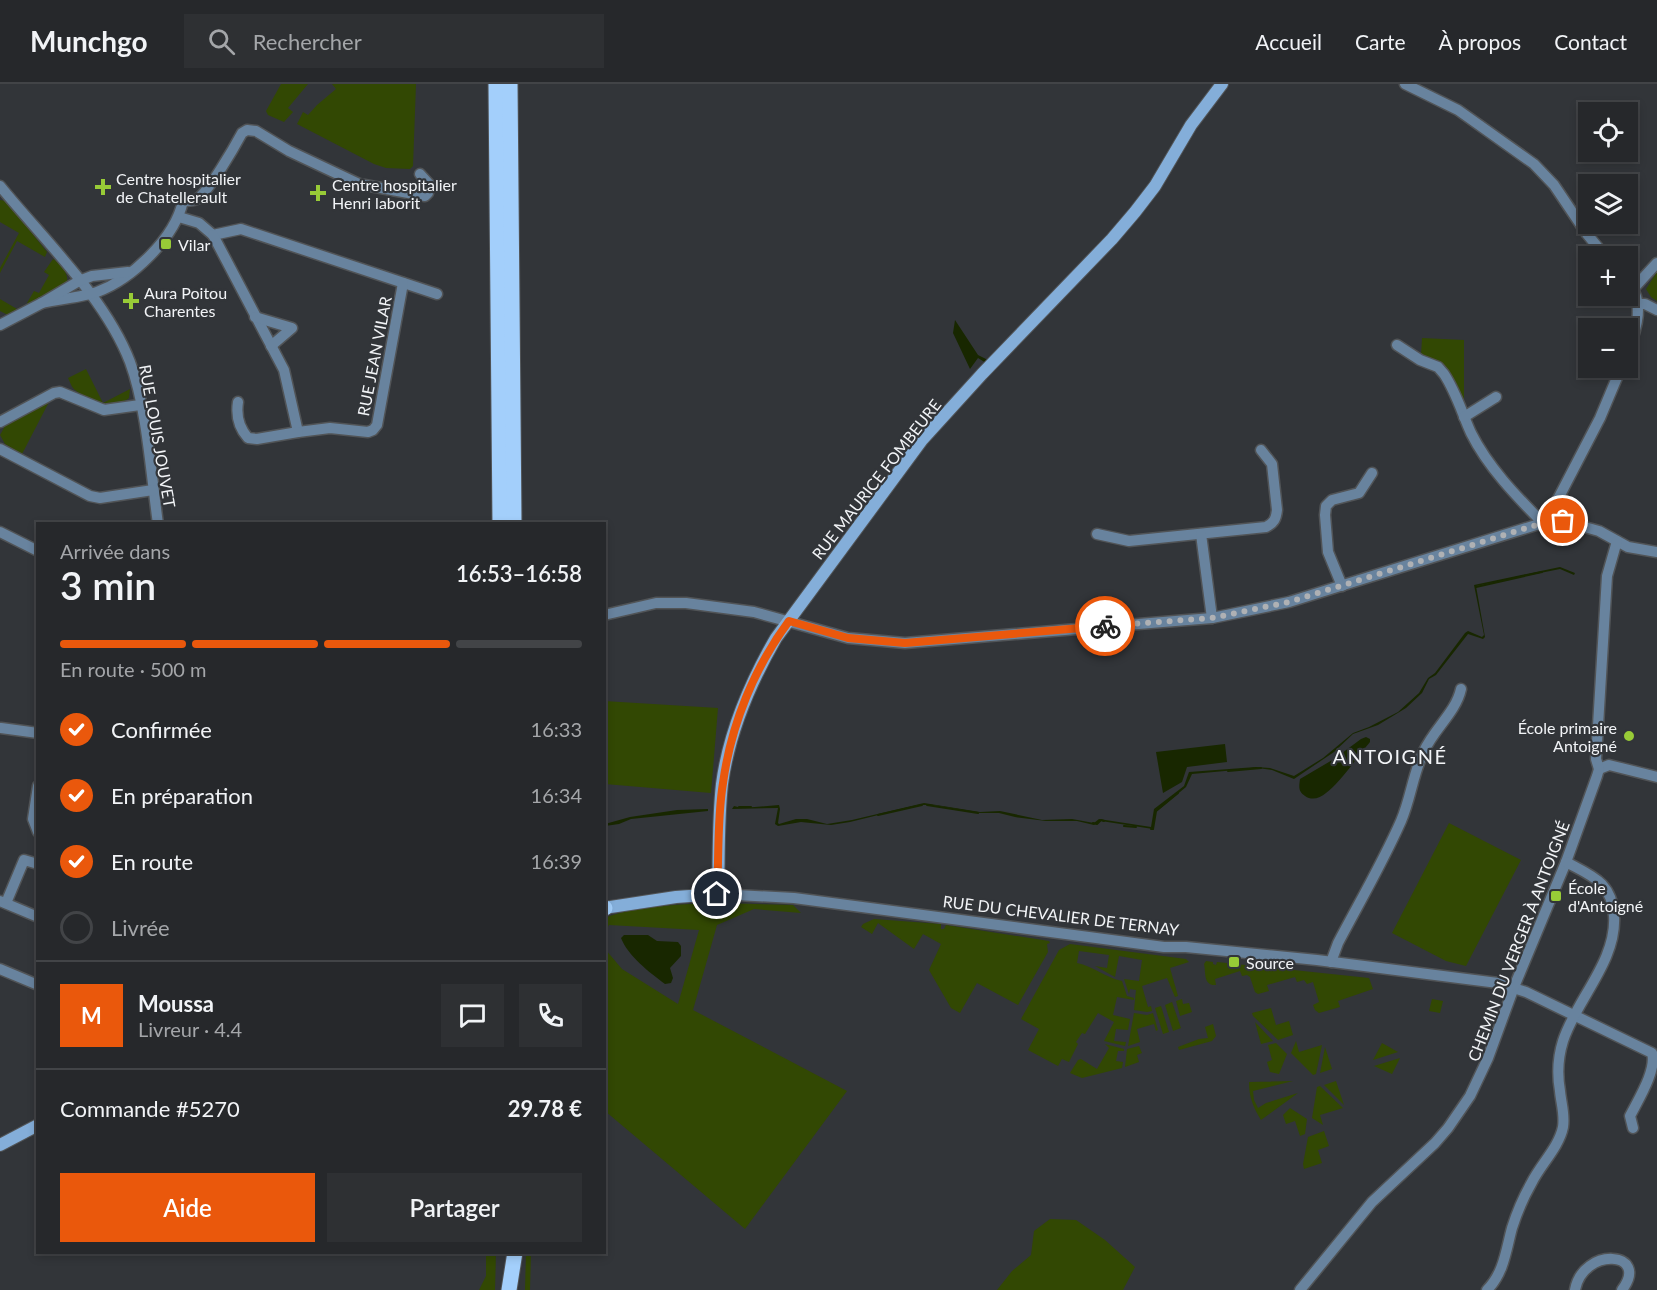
<!DOCTYPE html>
<html lang="fr">
<meta charset="utf-8">
<style>
:root{--surface:#26282b;--page:#2e3033;--text:#f1f3f6;--muted:#a4a6a9;--line:#424447;--accent:#ea580c}
body{margin:0;font-family:Lato,sans-serif;background:var(--page);color:var(--text);height:100vh;display:flex;flex-direction:column;font-size:22px;white-space:nowrap}
*{box-sizing:border-box;margin:0}
p{font-size:20px;color:var(--muted)}
.icon{flex:none;width:33px;height:33px;fill:none;stroke:currentColor;stroke-width:2;stroke-linecap:round;stroke-linejoin:round}
.map{position:relative;flex:1;overflow:hidden}
.drawer{position:absolute;left:36px;top:438px;width:570px;height:732px;display:flex;flex-direction:column;background:var(--surface);border-radius:0px;box-shadow:0 3px 9px #0003,0 0 0 2px var(--line)}
.drawer>*{flex:none}
.controls{position:absolute;left:1578px;top:18px;display:grid;gap:12px}
.controls a{display:grid;place-items:center;width:60px;height:60px;border-radius:0px;background:var(--surface);box-shadow:0 3px 9px #0003,0 0 0 2px var(--line);font-size:30px}
.pin{position:absolute;display:grid;place-items:center;width:51px;height:51px;color:#fff;margin:-26px;border:3px solid #fff;border-radius:50%;box-shadow:0 2px 6px #0007}
.courier{position:absolute;display:grid;place-items:center;width:60px;height:60px;margin:-30px;border:4px solid #ea580c;border-radius:50%;background:#fff;color:#222;box-shadow:0 2px 8px #0007}
.overview em{font-style:normal;font-weight:600}
.overview div{display:flex;flex-direction:column-reverse}
.overview{display:flex;align-items:center;justify-content:space-between;height:102px;padding:0 24px}
h1{font-size:39px;font-weight:600;line-height:45px}
.bar{display:grid;grid-template-columns:repeat(4,1fr);gap:9px 6px;align-content:center;height:72px;padding:0 24px}
.bar i{height:8px;border-radius:4px;background:var(--line)}
.bar .active{background:var(--accent)}
.bar p{grid-column:span 4}
.line{display:flex;align-items:center;gap:15px;padding:0 24px;border-top:2px solid var(--line)}
.line div{flex:1}
.round{display:grid;place-items:center;flex:none;width:63px;height:63px;border-radius:0px;background:var(--page)}
ol{padding:0 24px;list-style:none}
li{display:flex;align-items:center;gap:18px;height:66px}
li p{margin-inline-start:auto}
li .icon{padding:6px;border-radius:50%;background:var(--accent);color:#fff;stroke-width:4}
li:last-child{color:var(--muted)}
li i{width:33px;height:33px;border:3px solid var(--line);border-radius:50%}
.cta{display:flex;gap:12px;margin-top:auto;padding:12px 24px}
.cta a{flex:1;height:69px;border-radius:0px;background:var(--accent);color:#fff;font-size:24px;font-weight:600;line-height:69px;text-align:center}
.cta a+a{background:var(--page);color:var(--text)}
header{display:flex;align-items:center;gap:36px;box-sizing:border-box;height:84px;padding:0 30px;background:var(--surface);border-bottom:2px solid var(--line)}
header strong{font-size:28px}
nav{display:flex;gap:33px;margin-inline-start:auto;font-size:21px}
.search{width:420px;height:54px;background:var(--page);display:flex;align-items:center;gap:15px;box-sizing:border-box;padding:0 21px;border-radius:0px;color:var(--muted);font-size:22px}
.map>svg:first-child{display:block}
.green{fill:#324803}
.water{fill:#182700}
.lines{fill:none;stroke-linecap:round;stroke-linejoin:round}
.stream{stroke:#182700;stroke-width:2}
.street-casing{stroke:#515457;stroke-width:13}
.secondary-casing{stroke:#515457;stroke-width:14}
.primary-casing{stroke:#515457;stroke-width:17}
.street{stroke:#68839e;stroke-width:10}
.secondary{stroke:#84aed9;stroke-width:12}
.primary{stroke:#a3cffb;stroke-width:15}
.done{stroke:#afb1b4;stroke-width:6;stroke-dasharray:0 10.8}
.route{stroke:#ea580c;stroke-width:8}
.poi-dot{fill:#98cb37;stroke:#323539;stroke-width:2}
.labels{text-anchor:middle;dominant-baseline:central;stroke-width:4.5;stroke-linejoin:round;paint-order:stroke}
.poi-label{font-size:16px;fill:#f2f4f7;stroke:#323539;text-anchor:start}
.street-label{font-size:16px;fill:#f2f4f7;stroke:#323539}
.quarter-label{font-size:20px;letter-spacing:1.5px;fill:#f2f4f7;stroke:#323539}
</style>
<header>
<strong>Munchgo</strong>
<div class="search"><svg class="icon" aria-label="search" viewBox="0 0 24 24"><circle cx="10" cy="10" r="6"/><path d="M15 15l6 6"/></svg>Rechercher</div>
<nav><a>Accueil</a><a>Carte</a><a>À propos</a><a>Contact</a></nav>
</header>
<div class="map">
<svg width="1657" height="1206" viewBox="0 0 1657 1206">
<rect width="100%" height="100%" fill="#323539"/>
<g class="green">
<polygon points="281,0 308,0 288,24 293,28 284,38 268,31 266,27"/>
<polygon points="332,0 416,0 413,82 410,85 386,84 374,80 297,40 303,28 308,31 317,21 336,5"/>
<polygon points="0,116 6,117 47,168 45,173 17,157 0,189 0,184 19,149 0,138"/>
<path d="M53,175c8,4 16,15 14,24l-39,22 -1,-2 7,-12 5,2 10,-18 -5,-3z"/>
<polygon points="1657,188 1657,217 1651,213 1646,205"/>
<polygon points="0,215 17,225 11,231 8,231 0,227"/>
<polygon points="1422,254 1464,256 1464,315 1462,315 1448,287 1421,272"/>
<path d="M86,285l17,34 27,-14 -1,9c-14,12 -40,3 -54,-8 -3,-2 -5,-8 -7,-12z"/>
<polygon points="49,318 22,370 5,360 0,351 5,342"/>
<polygon points="604,617 718,624 711,709 605,700"/>
<polygon points="1449,739 1521,776 1466,882 1446,877 1392,849"/>
<path d="M720,819l73,2 8,8 -47,-4 -37,16 -24,85 154,81 -102,138 -140,-118v-162l17,20 56,35 21,-74 -90,-5 -4,7v-14c23,-11 87,-15 115,-15z"/>
<polygon points="874,835 941,840 941,845 944,845 946,841 1049,857 1050,859 1047,860 1048,868 1018,921 977,899 960,929 951,924 929,886 941,860 923,850 914,865 878,839 872,850 861,843 863,840"/>
<path d="M1070,860l116,15 3,3 -19,6 8,28 -3,1 -8,-19 -25,8 6,21 3,-1 1,5 -5,1 -13,-2 2,-20 -6,-1 -1,5 -5,-15 15,2 3,-21 -23,-4 -4,21 -20,-11 12,2 2,-13 -30,-4 -2,12c16,3 29,15 45,18l5,15 7,2v2l-17,-3 -4,18 17,4 -2,11 -12,-1 -2,12 12,1 -1,4 -21,-5 10,-19 -16,-9 -13,21 -3,-1 -6,9 2,2 -9,18 -7,-3 -4,7 -30,-16 11,-21 -18,-10 38,-69z"/>
<path d="M1206,877l7,1v2l3,1 1,-3 152,16 4,11 -35,12 2,6 -21,6 -4,-3 -2,-5 6,-3 -6,-20 -6,2 -3,-4 -7,2 -2,-5 -28,8 2,6 -11,3 -3,-2 -5,-15 -3,-2 -5,1 -2,-5 -25,8 1,6c-13,1 -10,-13 -12,-21z"/>
<polygon points="1182,915 1183,920 1189,919 1192,928 1180,932 1176,917"/>
<polygon points="1432,915 1443,917 1440,929 1429,927"/>
<polygon points="1172,918 1181,944 1173,947 1165,921"/>
<polygon points="1161,922 1169,948 1163,950 1155,924"/>
<polygon points="1271,924 1276,941 1289,937 1293,951 1278,956 1253,932 1252,929"/>
<polygon points="1134,929 1147,931 1153,929 1158,946 1156,947 1154,940 1137,945 1140,958 1128,962"/>
<polygon points="1255,938 1273,957 1261,960"/>
<polygon points="1213,940 1216,952 1212,957 1179,966 1178,963 1199,955 1208,954 1205,943"/>
<polygon points="1296,957 1299,968 1322,961 1316,990 1313,991 1291,969"/>
<polygon points="1276,959 1287,970 1279,990 1270,988 1267,978 1272,976 1268,961"/>
<polygon points="1382,959 1398,968 1373,976"/>
<polygon points="1105,960 1124,965 1124,967 1118,967 1116,977 1123,978 1122,984 1082,994 1070,989 1078,976 1081,975 1097,985 1109,964"/>
<polygon points="1139,962 1142,969 1137,971 1139,978 1125,983 1127,965"/>
<polygon points="1325,963 1332,985 1320,989"/>
<polygon points="1400,974 1392,990 1374,982"/>
<path d="M1293,997l-40,10 1,9 4,8 8,-5 32,-10 -37,27c-8,-13 -12,-23 -12,-38z"/>
<polygon points="1336,997 1344,1021 1324,1001"/>
<polygon points="1320,1002 1343,1024 1320,1031 1323,1041 1312,1034 1317,1003"/>
<polygon points="1290,1024 1307,1035 1305,1050 1300,1052 1295,1037 1286,1040 1283,1031"/>
<polygon points="1324,1047 1329,1062 1318,1066 1322,1079 1304,1085 1303,1080 1308,1053"/>
<polygon points="1050,1135 1076,1136 1105,1156 1135,1183 1123,1206 997,1206 1012,1187 1031,1171 1034,1147"/>
<polygon points="486,1169 496,1169 495,1206 479,1206 486,1192"/>
<polygon points="526,1169 531,1169 530,1206 525,1206"/>
</g>
<g class="water">
<polygon points="955,236 978,271 988,276 986,279 978,274 970,285 953,249"/>
<polygon points="1560,483 1575,489 1574,491 1560,485 1476,502 1485,553 1483,555 1468,550 1436,591 1429,595 1422,609 1406,624 1378,641 1353,650 1334,668 1294,695 1272,686 1258,684 1192,690 1186,703 1156,728 1153,745 1101,737 1094,741 1077,737 1046,737 1015,733 999,729 980,729 933,721 919,721 850,738 831,741 801,738 778,742 775,740 778,724 732,725 734,722 742,724 779,721 780,725 778,739 779,740 796,735 807,735 827,740 852,736 924,719 980,728 1000,727 1042,736 1072,735 1094,739 1099,735 1151,743 1154,725 1184,702 1189,688 1256,683 1270,684 1294,692 1323,674 1353,649 1369,643 1398,628 1419,609 1428,594 1435,589 1465,549 1468,547 1482,553 1484,551 1474,501"/>
<path d="M1366,653l4,2v3c-11,13 -31,42 -44,51 -6,5 -14,8 -21,3 -7,-5 -6,-9 -5,-17l34,-20 27,-20z"/>
<polygon points="1225,660 1227,678 1187,683 1182,698 1163,709 1156,668"/>
<polygon points="708,725 708,727 631,735 619,740 605,742 605,740 630,733 677,726"/>
<path d="M624,851h24l9,6 21,1 3,4v10l-11,12 3,10 -2,5 -6,1c-16,-12 -37,-28 -44,-46z"/>
</g>
<g class="lines">
<g class="stream">
<polyline points="1476,503 1542,488"/>
<polyline points="1228,687 1261,684"/>
<polyline points="927,721 978,729"/>
<polyline points="739,723 751,723"/>
<polyline points="878,731 922,721"/>
<polyline points="1093,739 1097,740 1101,736 1104,737"/>
<polyline points="1124,742 1136,743"/>
<polyline points="1151,745 1153,745 1156,727 1178,709"/>
</g>
<g class="street-casing">
<g id="street">
<polyline points="1405,0 1458,26 1534,80 1554,101 1587,150 1605,172"/>
<path d="M0,102c43,53 105,111 130,176 17,46 21,112 28,162"/>
<polyline points="179,133 199,139 213,151 241,145 437,210"/>
<polyline points="213,151 284,286 298,348 330,344 368,348 373,346 377,341 403,199"/>
<path d="M1628,198c17,20 9,46 0,69"/>
<polyline points="1633,205 1657,179"/>
<path d="M42,219c17,-4 41,-6 55,-11 35,-13 78,-54 86,-91 4,0 10,0 14,-2 11,-6 38,-53 45,-66l5,-3 9,1 33,20 70,33 66,12 3,-3 2,-8 -10,-11"/>
<polyline points="1638,220 1645,220 1657,226"/>
<polyline points="255,233 292,244 271,262"/>
<polyline points="0,241 42,219 79,197 92,192 128,188"/>
<path d="M1397,261l23,15 18,7 6,7c12,18 18,39 27,59 17,34 45,63 72,90"/>
<path d="M238,318c-2,13 1,26 10,36l9,1 41,-7"/>
<polyline points="1464,333 1496,313"/>
<polyline points="0,338 54,309 60,308 104,326 140,321"/>
<polyline points="0,365 90,412 100,414 153,406"/>
<polyline points="1546,438 1600,334 1621,284"/>
<polyline points="0,448 38,467"/>
<path d="M1097,450l32,7 137,-14c8,-4 10,-8 11,-17l-5,-46 -11,-14"/>
<polyline points="1201,450 1212,534"/>
<polyline points="1342,502 1328,468 1325,431 1326,422 1332,416 1359,409 1372,389"/>
<polyline points="604,531 656,519 686,519 754,528 848,554 905,559 1212,534 1289,518 1552,436 1563,437 1599,447 1628,463 1657,468"/>
<polyline points="1,644 38,649"/>
<polyline points="1599,685 1609,681 1657,693"/>
<polyline points="38,702 33,735 38,748"/>
<path d="M718,810l76,4 370,49h22l131,13 181,23 28,9 126,61c5,17 -14,47 -22,63l3,12"/>
<polyline points="0,817 38,833"/>
<polyline points="6,819 24,776 38,780"/>
<path d="M1331,878l7,-19c21,-40 45,-81 63,-122 10,-23 12,-48 23,-70 10,-22 32,-39 37,-62"/>
<polyline points="0,885 38,901"/>
<polyline points="1300,1206 1372,1118 1435,1059 1448,1044 1470,1012 1488,974 1514,903 1566,778 1597,692 1599,685 1596,675 1607,492 1617,457"/>
<path d="M1487,1206c17,-17 19,-40 25,-62 5,-16 12,-32 20,-46 9,-18 27,-35 31,-55 2,-13 -2,-24 -3,-36 -3,-17 -2,-34 3,-50 13,-41 54,-80 51,-125 -2,-34 -22,-40 -48,-54"/>
<path d="M1575,1206c8,-44 76,-39 47,0"/>
</g>
</g>
<g class="secondary-casing">
<g id="secondary">
<path d="M604,824l72,-11 42,-3c1,-37 0,-74 4,-110 7,-52 28,-101 54,-146l146,-198 60,-66 130,-135 23,-27 20,-26 36,-61 31,-41"/>
<polyline points="0,1061 38,1041"/>
</g>
</g>
<g class="primary-casing">
<g id="primary">
<polyline points="496,0 500,440"/>
<polyline points="510,0 514,440"/>
<polyline points="604,824 605,824"/>
<polyline points="509,1206 515,1168"/>
</g>
</g>
<use href="#street" class="street"/>
<use href="#secondary" class="secondary"/>
<use href="#primary" class="primary"/>
</g>
<g class="lines">
<polyline class="done" points="1105,542 1212,534 1289,518 1546,438 1563,437"/>
<path class="route" d="M717,810c2,-37 0,-75 6,-111 8,-58 31,-115 66,-162l59,17 57,5 200,-17"/>
</g>
<g class="poi-dot">
<path d="M100 94h6v6h6v6h-6v6h-6v-6h-6v-6h6z"/>
<path d="M315 100h6v6h6v6h-6v6h-6v-6h-6v-6h6z"/>
<rect x="160" y="154" width="12" height="12" rx="3"/>
<path d="M128 208h6v6h6v6h-6v6h-6v-6h-6v-6h6z"/>
<circle cx="1629" cy="652" r="6"/>
<rect x="1550" y="806" width="12" height="12" rx="3"/>
<rect x="1228" y="872" width="12" height="12" rx="3"/>
</g>
<g class="labels">
<g class="poi-label">
<text x="116" y="94">Centre hospitalier<tspan x="116" dy="18">de Chatellerault</tspan></text>
<text x="332" y="100">Centre hospitalier<tspan x="332" dy="18">Henri laborit</tspan></text>
<text x="178" y="160">Vilar</text>
<text x="144" y="208">Aura Poitou<tspan x="144" dy="18">Charentes</tspan></text>
<text x="1617" y="643" text-anchor="end">École primaire<tspan x="1617" dy="18">Antoigné</tspan></text>
<text x="1568" y="803">École<tspan x="1568" dy="18">d'Antoigné</tspan></text>
<text x="1246" y="878">Source</text>
</g>
<g class="street-label">
<text transform="translate(374 272) rotate(-79)">RUE JEAN VILAR</text>
<text transform="translate(158 352) rotate(80)">RUE LOUIS JOUVET</text>
<text transform="translate(876 395) rotate(-52)">RUE MAURICE FOMBEURE</text>
<text transform="translate(1061 831) rotate(7)">RUE DU CHEVALIER DE TERNAY</text>
<text transform="translate(1518 857) rotate(-69)">CHEMIN DU VERGER À ANTOIGNÉ</text>
</g>
<g class="quarter-label">
<text x="1390" y="672">ANTOIGNÉ</text>
</g>
</g>
</svg>
<div class="controls">
<a><svg class="icon" aria-label="locate" viewBox="0 0 24 24"><circle cx="12" cy="12" r="6"/><path d="M12 2v4M12 18v4M2 12h4M18 12h4"/></svg></a>
<a><svg class="icon" aria-label="layers" viewBox="0 0 24 24"><path d="M12 4l9 5-9 5-9-5zM3 14l9 5 9-5"/></svg></a>
<a>+</a>
<a>−</a>
</div>
<div class="pin" style="left:1563px;top:437px;background:#ea580c"><svg class="icon" aria-label="bag" viewBox="0 0 24 24"><path d="M5 8h14l-1 12H6zM9 8a3 3 0 0 1 6 0"/></svg></div>
<div class="pin" style="left:717px;top:810px;background:#1f2937"><svg class="icon" aria-label="home" viewBox="0 0 24 24"><path d="M3 11l9-7 9 7M6 9v11h12V9"/></svg></div>
<div class="courier" style="left:1105px;top:542px"><svg class="icon" aria-label="bike" viewBox="0 0 24 24"><circle cx="6" cy="16" r="4"/><circle cx="18" cy="16" r="4"/><path d="M6 16l4-8h5l3 8M10 8l3 8H6M13 5h3"/></svg></div>
<section class="drawer">
<div class="overview"><div><h1>3 min</h1><p>Arrivée dans</p></div><em>16:53–16:58</em></div>
<div class="bar"><i class="active"></i><i class="active"></i><i class="active"></i><i></i><p>En route · 500 m</p></div>
<ol>
<li><svg class="icon" aria-label="check" viewBox="0 0 24 24"><path d="M5 12l5 5 9-10"/></svg>Confirmée<p>16:33</p></li>
<li><svg class="icon" aria-label="check" viewBox="0 0 24 24"><path d="M5 12l5 5 9-10"/></svg>En préparation<p>16:34</p></li>
<li><svg class="icon" aria-label="check" viewBox="0 0 24 24"><path d="M5 12l5 5 9-10"/></svg>En route<p>16:39</p></li>
<li><i></i>Livrée</li>
</ol>
<div class="line" style="height:108px"><b class="round" style="background:var(--accent);color:#fff">M</b><div><b>Moussa</b><p>Livreur · 4.4</p></div><a class="round"><svg class="icon" aria-label="chat" viewBox="0 0 24 24"><path d="M4 5h16v11H9l-5 4z"/></svg></a><a class="round"><svg class="icon" aria-label="phone" viewBox="0 0 24 24"><path d="M5 4h4l2 5-3 2q2 4 5 5l2-3 5 2v4C11 20 4 13 5 4z"/></svg></a></div>
<div class="line" style="height:78px"><div>Commande #5270</div><b>29.78 €</b></div>
<div class="cta"><a>Aide</a><a>Partager</a></div>
</section>
</div>
